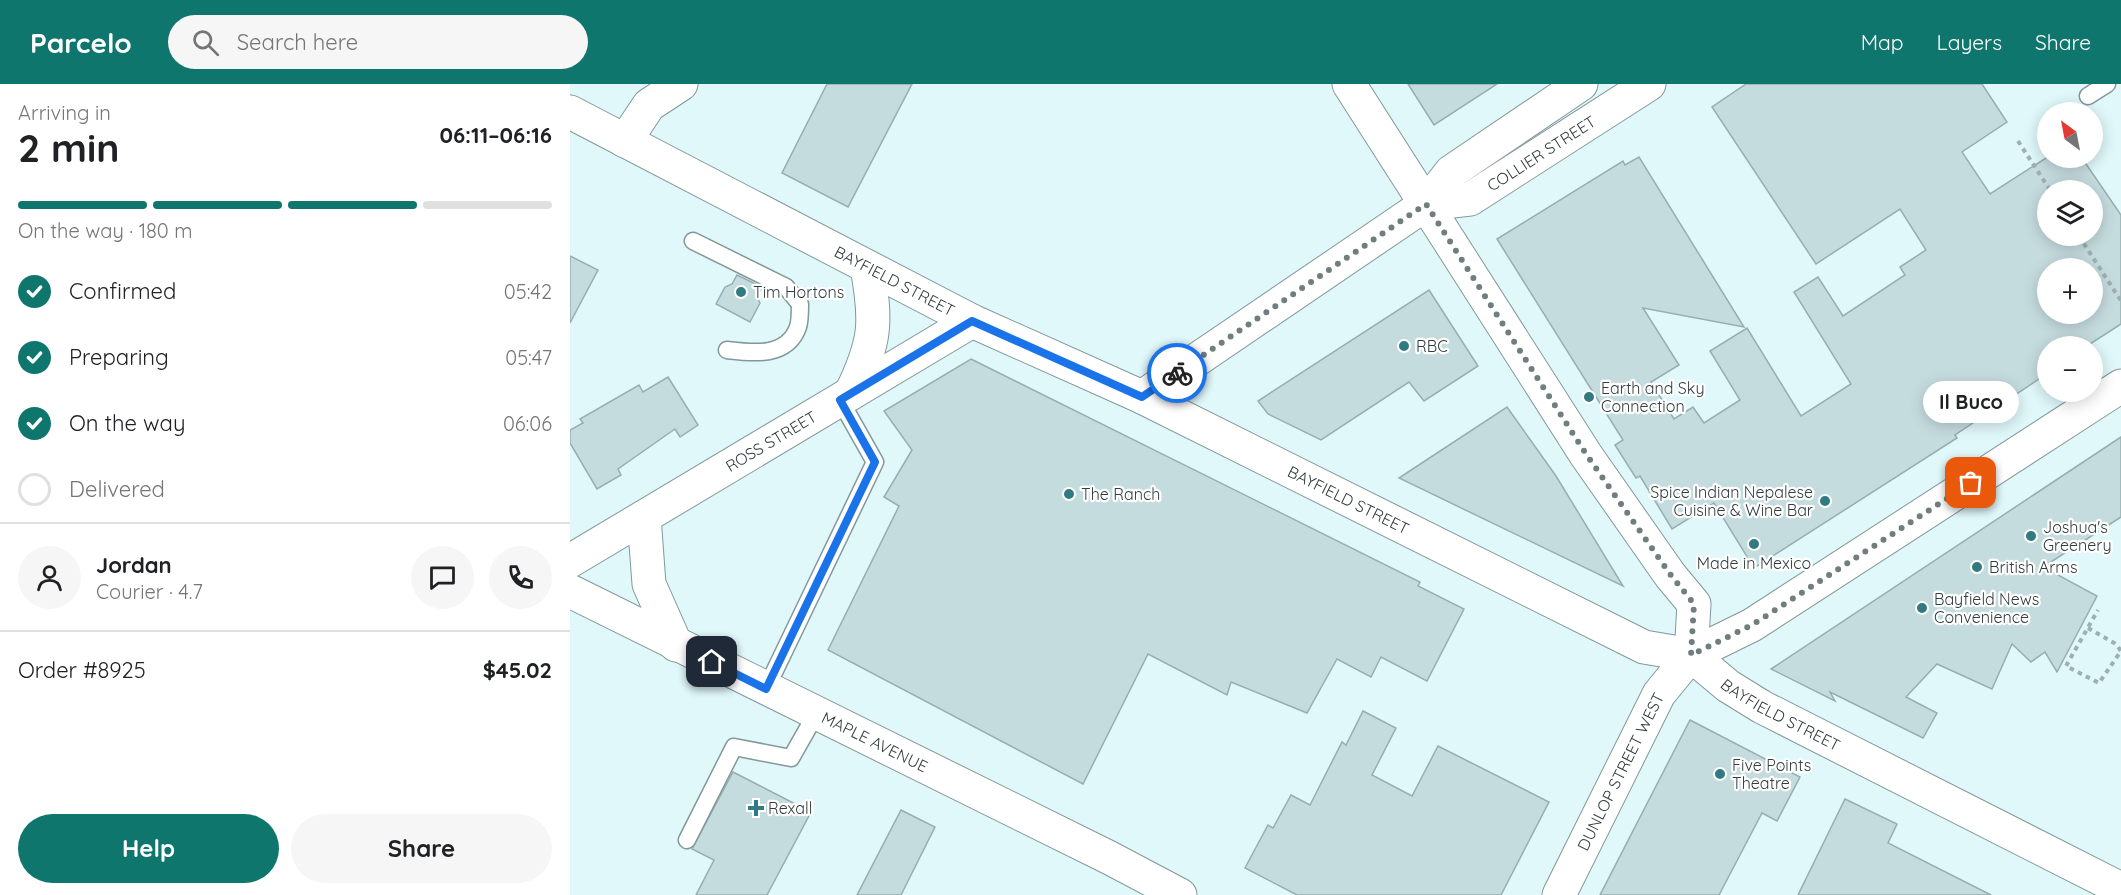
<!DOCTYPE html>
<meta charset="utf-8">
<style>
:root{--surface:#fff;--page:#f6f6f6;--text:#202124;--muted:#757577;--line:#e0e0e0;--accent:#0f766e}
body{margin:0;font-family:Quicksand,sans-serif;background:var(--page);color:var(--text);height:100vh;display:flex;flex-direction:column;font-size:22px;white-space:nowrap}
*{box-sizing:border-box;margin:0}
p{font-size:20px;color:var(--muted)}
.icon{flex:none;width:33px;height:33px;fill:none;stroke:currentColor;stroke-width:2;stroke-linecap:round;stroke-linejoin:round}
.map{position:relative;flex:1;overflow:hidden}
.side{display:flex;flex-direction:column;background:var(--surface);width:570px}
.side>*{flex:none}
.needle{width:39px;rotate:328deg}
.buttons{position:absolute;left:1467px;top:18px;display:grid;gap:12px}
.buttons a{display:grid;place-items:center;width:66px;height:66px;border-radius:50%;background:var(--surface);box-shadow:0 3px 15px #0003;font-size:30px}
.pin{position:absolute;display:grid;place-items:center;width:51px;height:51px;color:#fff;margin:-26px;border-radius:12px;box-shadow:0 3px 9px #0006}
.courier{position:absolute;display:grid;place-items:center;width:60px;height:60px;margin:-30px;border:4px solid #1a73e8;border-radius:50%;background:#fff;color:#222;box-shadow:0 2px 8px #0007}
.bubble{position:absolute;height:42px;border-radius:21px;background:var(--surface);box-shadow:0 3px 15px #0003;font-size:20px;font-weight:800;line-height:42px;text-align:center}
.headline em{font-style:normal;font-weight:800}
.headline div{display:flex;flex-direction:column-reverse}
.headline{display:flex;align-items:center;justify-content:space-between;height:102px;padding:0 18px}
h1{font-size:39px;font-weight:800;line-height:45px}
.bar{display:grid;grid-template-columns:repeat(4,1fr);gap:9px 6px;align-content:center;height:72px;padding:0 18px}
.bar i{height:8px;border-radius:4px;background:var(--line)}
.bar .current{background:var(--accent)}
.bar p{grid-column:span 4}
.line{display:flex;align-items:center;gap:15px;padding:0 18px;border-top:2px solid var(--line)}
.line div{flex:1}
.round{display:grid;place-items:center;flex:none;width:63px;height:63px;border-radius:32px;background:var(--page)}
ol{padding:0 18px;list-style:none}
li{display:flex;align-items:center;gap:18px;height:66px}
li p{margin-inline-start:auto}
li .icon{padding:6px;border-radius:50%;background:var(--accent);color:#fff;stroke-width:4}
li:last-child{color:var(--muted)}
li i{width:33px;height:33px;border:3px solid var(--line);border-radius:50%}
.cta{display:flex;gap:12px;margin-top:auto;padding:12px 18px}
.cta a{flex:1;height:69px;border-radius:36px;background:var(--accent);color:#fff;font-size:24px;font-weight:800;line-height:69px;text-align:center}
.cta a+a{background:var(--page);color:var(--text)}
header{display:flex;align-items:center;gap:36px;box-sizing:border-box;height:84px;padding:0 30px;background:var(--accent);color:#fff}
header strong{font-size:28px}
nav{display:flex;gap:33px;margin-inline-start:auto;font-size:21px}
.search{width:420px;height:54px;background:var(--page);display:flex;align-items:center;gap:15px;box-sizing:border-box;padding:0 21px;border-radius:33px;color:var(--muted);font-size:22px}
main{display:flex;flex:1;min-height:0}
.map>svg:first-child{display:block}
.building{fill:#c5dcdf;stroke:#97aeb1;stroke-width:1.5;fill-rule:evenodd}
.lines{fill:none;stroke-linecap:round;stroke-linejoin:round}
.service-casing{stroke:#82989a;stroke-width:19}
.minor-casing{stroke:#82989a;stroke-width:35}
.tertiary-casing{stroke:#82989a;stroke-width:35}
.secondary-casing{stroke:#82989a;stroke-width:35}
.path{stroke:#9dafb1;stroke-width:4;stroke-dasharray:4.5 4.5;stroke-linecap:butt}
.service{stroke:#fff;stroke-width:16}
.minor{stroke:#fff;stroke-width:33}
.tertiary{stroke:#fff;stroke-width:33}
.secondary{stroke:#fff;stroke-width:33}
.done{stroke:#707e7f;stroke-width:6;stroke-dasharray:0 10.8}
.route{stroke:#1a73e8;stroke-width:8}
.poi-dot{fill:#317a81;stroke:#fff;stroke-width:2}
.labels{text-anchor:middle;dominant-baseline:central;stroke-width:4.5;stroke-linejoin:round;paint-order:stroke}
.street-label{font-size:16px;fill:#333c3d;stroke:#fff}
.poi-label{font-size:16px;fill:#333c3d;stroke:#fff;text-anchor:start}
</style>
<header>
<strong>Parcelo</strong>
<div class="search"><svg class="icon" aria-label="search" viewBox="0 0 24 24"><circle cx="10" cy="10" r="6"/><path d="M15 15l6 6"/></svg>Search here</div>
<nav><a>Map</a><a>Layers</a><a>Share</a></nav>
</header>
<main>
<section class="side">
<div class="headline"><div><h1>2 min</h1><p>Arriving in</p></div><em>06:11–06:16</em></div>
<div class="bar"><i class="current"></i><i class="current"></i><i class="current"></i><i></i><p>On the way · 180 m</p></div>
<ol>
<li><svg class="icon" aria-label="check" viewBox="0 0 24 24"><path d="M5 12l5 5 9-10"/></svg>Confirmed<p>05:42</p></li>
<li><svg class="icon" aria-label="check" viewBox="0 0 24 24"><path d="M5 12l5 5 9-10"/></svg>Preparing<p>05:47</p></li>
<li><svg class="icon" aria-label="check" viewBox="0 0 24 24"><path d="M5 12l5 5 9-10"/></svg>On the way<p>06:06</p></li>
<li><i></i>Delivered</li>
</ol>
<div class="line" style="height:108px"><a class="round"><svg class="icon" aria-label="person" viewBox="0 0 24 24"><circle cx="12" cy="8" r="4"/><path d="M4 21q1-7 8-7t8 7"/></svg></a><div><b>Jordan</b><p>Courier · 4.7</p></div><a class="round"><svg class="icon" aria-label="chat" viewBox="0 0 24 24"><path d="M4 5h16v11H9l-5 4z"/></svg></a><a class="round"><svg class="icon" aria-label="phone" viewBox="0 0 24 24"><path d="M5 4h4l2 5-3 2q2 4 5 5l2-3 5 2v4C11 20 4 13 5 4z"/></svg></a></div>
<div class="line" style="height:78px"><div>Order #8925</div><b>$45.02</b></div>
<div class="cta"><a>Help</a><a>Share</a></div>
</section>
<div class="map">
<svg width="1551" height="811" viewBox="0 0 1551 811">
<rect width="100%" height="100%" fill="#e0f8fa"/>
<g class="building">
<polygon points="257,0 342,0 278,123 212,89"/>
<polygon points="838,0 927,0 864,41"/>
<path d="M1176,0h236l25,38 -45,30 28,42 56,-36h36l39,57v109l-34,22h-39v27l-93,62 2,3 -203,130 -40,-65 -42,26 -32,-53 -4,2 -21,-33 8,-5 -126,-201 126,-78 2,4 14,-8 105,170 -101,-19 36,57 -28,17 23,37 19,-12 11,16 36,-23 -30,-49 37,-23 54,88 50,-32 -57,-92 24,-15 25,39 62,-41 -5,-8 26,-17 -26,-41 -84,55 -104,-157zM1478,106h44v46h-44zM1478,184h44v46h-44z"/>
<polygon points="0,172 28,186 0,239"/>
<polygon points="167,191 192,203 187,213 190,219 180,238 146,220 155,203 162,200"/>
<polygon points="859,206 908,282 854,317 839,298 751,356 698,330 688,317"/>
<polygon points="401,275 850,498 848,502 894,525 857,597 811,573 801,593 767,575 737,629 661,598 657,611 578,570 513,700 258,566 329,422 314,413 342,366 314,327"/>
<polygon points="98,293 128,341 110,353 105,345 48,385 51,391 27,405 0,359 0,346 13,339 10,335 69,301 73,308"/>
<polygon points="937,323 986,392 1053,502 829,394"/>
<polygon points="1551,353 1551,433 1473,483 1527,512 1487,588 1475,568 1461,578 1442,560 1422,605 1367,580 1336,613 1367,629 1353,654 1260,608 1265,617 1201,585"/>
<polygon points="793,627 826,644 802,691 842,712 868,662 979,718 931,811 727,811 675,784 698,741 703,744 721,711 740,721 772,658 776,661"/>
<polygon points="1120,636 1230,693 1207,737 1192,729 1149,811 1030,811"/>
<polygon points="163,688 241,728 197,811 126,811 144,776 122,765"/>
<polygon points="1275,715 1327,740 1318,759 1421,811 1228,811"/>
<polygon points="331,726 365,743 331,811 287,811"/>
</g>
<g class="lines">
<g class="service-casing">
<g id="service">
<polyline points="1518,12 1537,0"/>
<path d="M123,157l93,46 14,17c0,7 0,17 -2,23 -11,31 -46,26 -71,23"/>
<polyline points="196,605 305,378 270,316"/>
<polyline points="117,756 164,663 221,674 246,630"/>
</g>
</g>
<g class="minor-casing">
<g id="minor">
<polyline points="779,0 1016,371 1100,491 1124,520 1121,571"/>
<polyline points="55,57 79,21 111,0"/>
<path id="s1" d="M0,507l540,267 70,37"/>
</g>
</g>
<g class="tertiary-casing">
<g id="tertiary">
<path id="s2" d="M856,120l44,-5 179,-115"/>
<polyline points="572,313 856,120 881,88 1011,0"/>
</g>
</g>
<g class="secondary-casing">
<g id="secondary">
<path id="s3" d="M0,28l402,209 170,76 502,250 47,8 37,31 34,21 359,182"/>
<path d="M281,309c25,-51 26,-71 16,-126"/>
<polyline points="74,433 79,500 106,561"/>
<path id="s4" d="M0,477l402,-240"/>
<path id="s5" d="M989,811l100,-201 32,-39 61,-30 369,-239"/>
</g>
</g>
<g class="path">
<polyline points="1448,57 1480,106"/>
<polyline points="1509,152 1551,217"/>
<polyline points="1518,544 1546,560 1551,567 1529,599 1496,582 1528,526"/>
</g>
<use href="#service" class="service"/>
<use href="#minor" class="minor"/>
<use href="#tertiary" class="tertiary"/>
<use href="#secondary" class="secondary"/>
</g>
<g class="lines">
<polyline class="done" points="607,289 856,120 1016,370 1100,490 1124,520 1121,571 1182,541 1401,399"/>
<polyline class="route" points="142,578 196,605 305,378 270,316 402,237 572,313 607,289"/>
</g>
<g class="poi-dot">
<circle cx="171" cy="208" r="6"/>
<circle cx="834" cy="262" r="6"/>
<circle cx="1019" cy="313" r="6"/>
<circle cx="499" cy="410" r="6"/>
<circle cx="1255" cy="417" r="6"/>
<circle cx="1461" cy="452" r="6"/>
<circle cx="1184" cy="460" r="6"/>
<circle cx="1407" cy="483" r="6"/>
<circle cx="1352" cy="524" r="6"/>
<circle cx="1150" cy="690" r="6"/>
<path d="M183 715h6v6h6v6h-6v6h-6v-6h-6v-6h6z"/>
</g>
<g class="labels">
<g class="street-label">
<text stroke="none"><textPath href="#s2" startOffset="129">COLLIER STREET</textPath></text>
<text stroke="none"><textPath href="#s3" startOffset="366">BAYFIELD STREET</textPath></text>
<text stroke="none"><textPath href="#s4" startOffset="234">ROSS STREET</textPath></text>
<text stroke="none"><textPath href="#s3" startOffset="870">BAYFIELD STREET</textPath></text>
<text stroke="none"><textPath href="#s3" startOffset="1356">BAYFIELD STREET</textPath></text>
<text stroke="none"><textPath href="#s1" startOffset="340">MAPLE AVENUE</textPath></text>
<text stroke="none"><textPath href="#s5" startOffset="138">DUNLOP STREET WEST</textPath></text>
</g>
<g class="poi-label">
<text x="183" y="208">Tim Hortons</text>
<text x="846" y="262">RBC</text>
<text x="1031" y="304">Earth and Sky<tspan x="1031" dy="18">Connection</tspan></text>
<text x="1243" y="408" text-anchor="end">Spice Indian Nepalese<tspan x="1243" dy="18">Cuisine &amp; Wine Bar</tspan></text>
<text x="511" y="410">The Ranch</text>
<text x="1473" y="443">Joshua's<tspan x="1473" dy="18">Greenery</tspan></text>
<text x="1184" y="479" text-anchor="middle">Made in Mexico</text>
<text x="1419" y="483">British Arms</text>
<text x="1364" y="515">Bayfield News<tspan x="1364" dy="18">Convenience</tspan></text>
<text x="1162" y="681">Five Points<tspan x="1162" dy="18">Theatre</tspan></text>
<text x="198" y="724">Rexall</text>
</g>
</g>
</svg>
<div class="buttons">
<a><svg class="needle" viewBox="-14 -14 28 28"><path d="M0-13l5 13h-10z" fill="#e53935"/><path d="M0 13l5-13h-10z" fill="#757577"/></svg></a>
<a><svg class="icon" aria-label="layers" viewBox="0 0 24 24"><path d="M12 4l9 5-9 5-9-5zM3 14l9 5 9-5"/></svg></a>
<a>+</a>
<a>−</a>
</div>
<div class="pin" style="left:1401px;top:399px;background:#ea580c"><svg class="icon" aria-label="bag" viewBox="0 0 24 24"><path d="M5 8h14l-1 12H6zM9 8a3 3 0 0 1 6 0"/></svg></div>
<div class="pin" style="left:142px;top:578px;background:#1f2937"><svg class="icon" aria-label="home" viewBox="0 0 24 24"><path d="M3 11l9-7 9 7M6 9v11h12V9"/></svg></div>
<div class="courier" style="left:607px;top:289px"><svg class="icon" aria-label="bike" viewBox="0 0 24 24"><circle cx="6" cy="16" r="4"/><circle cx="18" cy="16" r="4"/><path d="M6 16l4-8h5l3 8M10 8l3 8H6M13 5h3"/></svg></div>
<div class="bubble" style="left:1353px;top:297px;width:96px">Il Buco</div>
</div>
</main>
